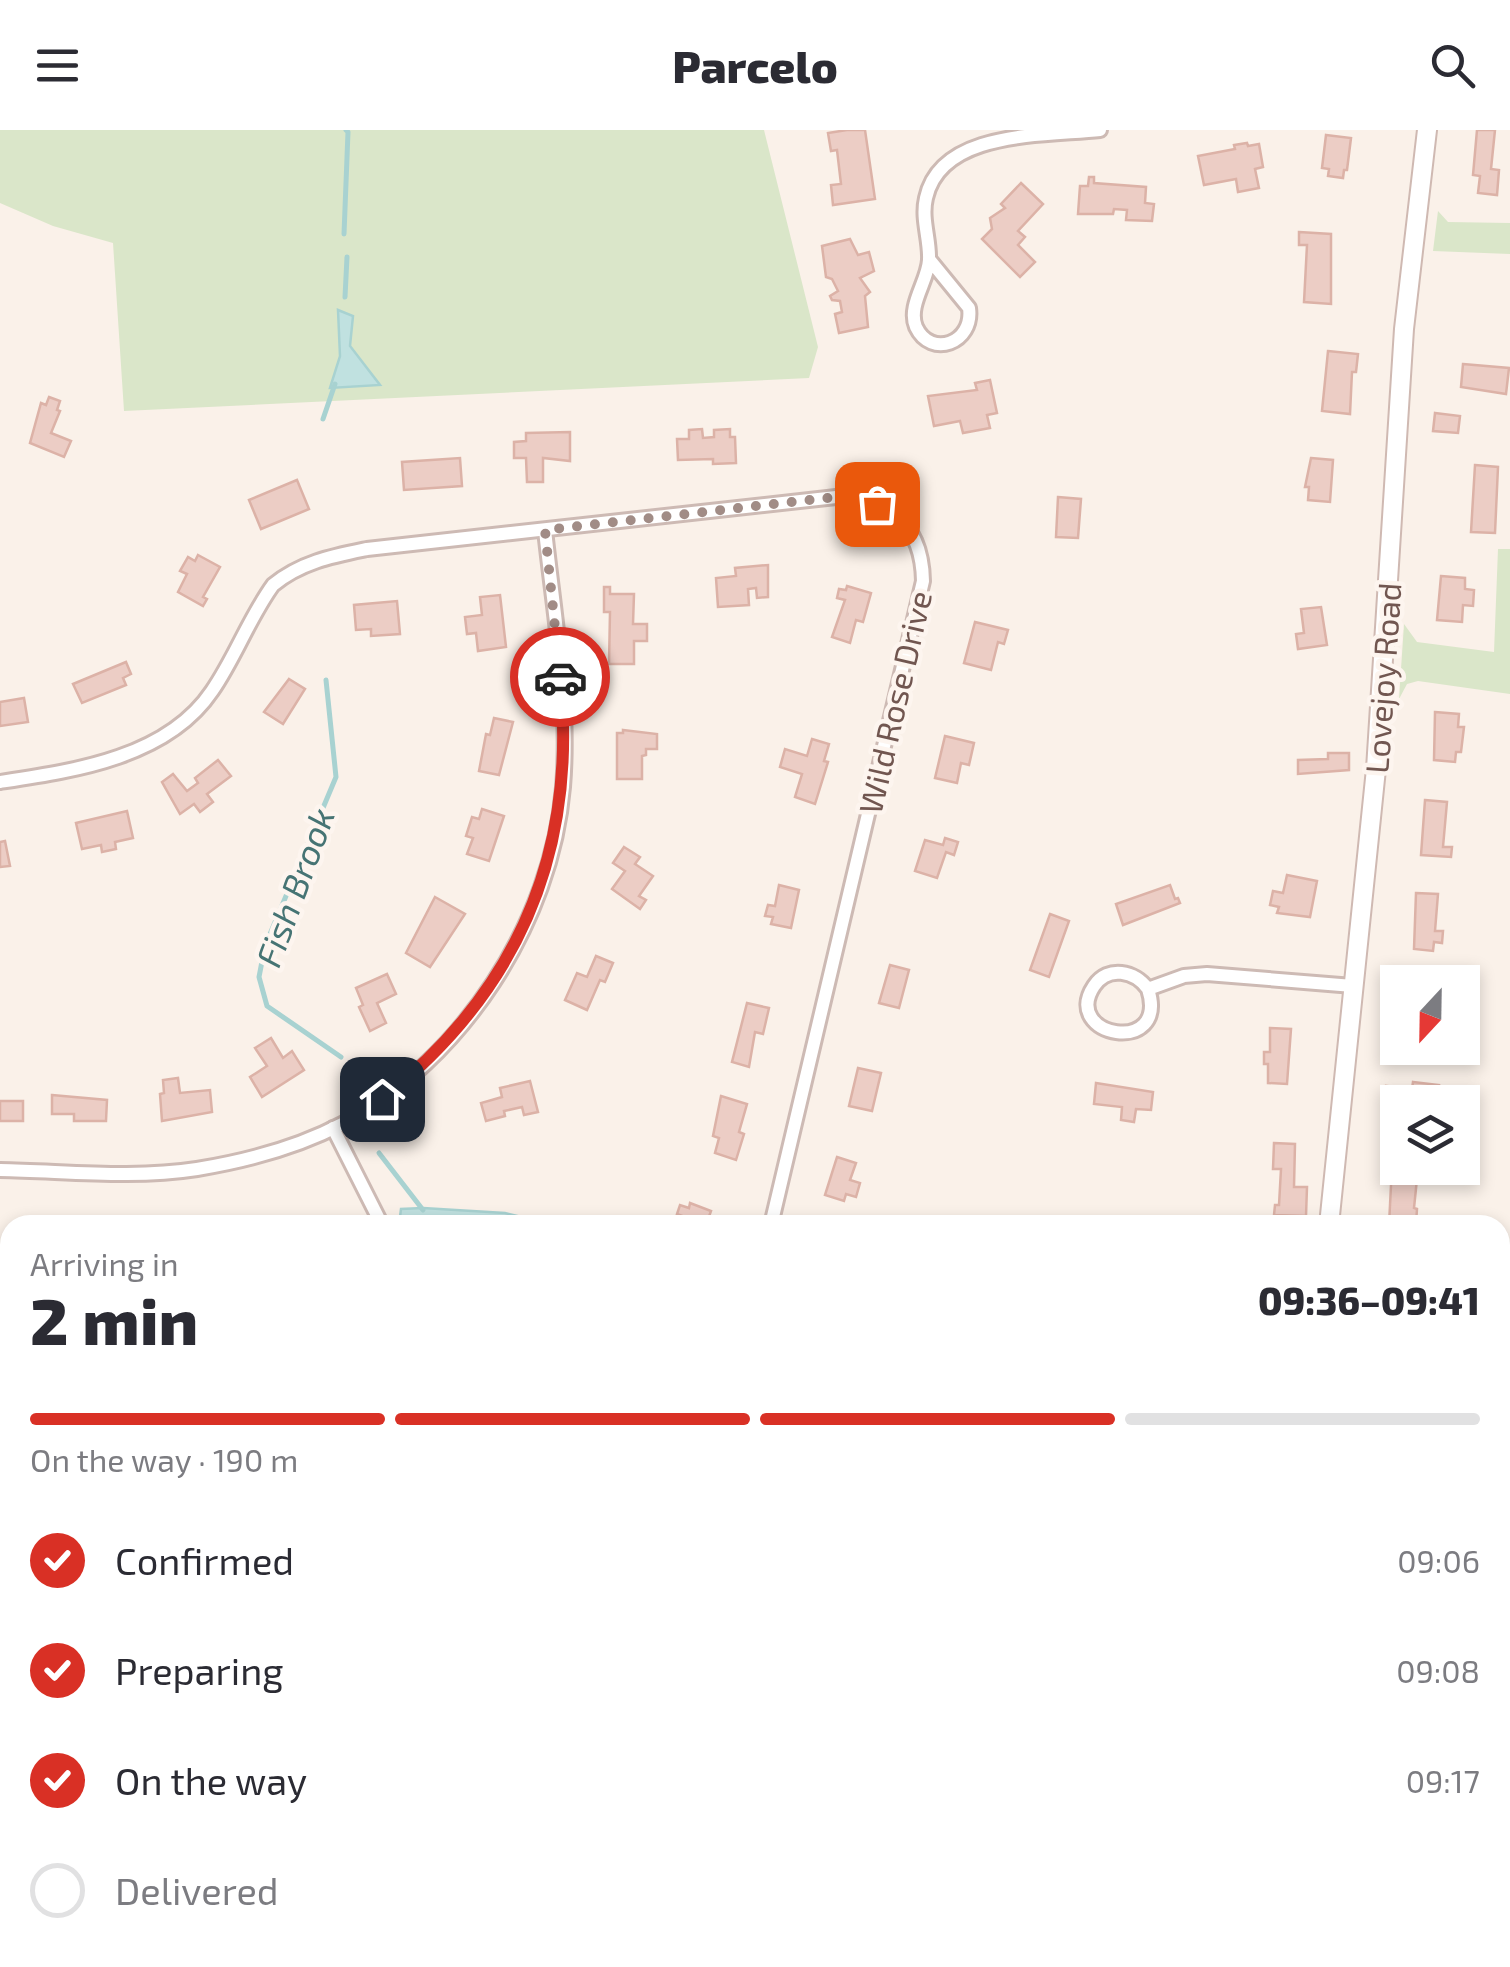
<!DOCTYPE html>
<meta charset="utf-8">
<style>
:root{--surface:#fff;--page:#f2f2f3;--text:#2b2b33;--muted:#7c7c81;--line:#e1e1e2;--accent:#d93025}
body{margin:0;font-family:"Exo 2",sans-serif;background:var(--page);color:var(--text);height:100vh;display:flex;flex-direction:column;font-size:38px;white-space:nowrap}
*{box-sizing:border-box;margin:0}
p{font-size:32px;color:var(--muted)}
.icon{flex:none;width:55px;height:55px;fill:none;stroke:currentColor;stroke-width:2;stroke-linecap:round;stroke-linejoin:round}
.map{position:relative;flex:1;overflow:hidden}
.panel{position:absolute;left:0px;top:1085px;width:1510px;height:752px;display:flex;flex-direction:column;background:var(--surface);border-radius:30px 30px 0 0;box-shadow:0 5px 15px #0003}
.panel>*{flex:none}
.needle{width:65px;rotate:202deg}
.fabs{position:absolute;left:1380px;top:835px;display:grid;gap:20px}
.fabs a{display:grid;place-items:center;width:100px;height:100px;border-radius:0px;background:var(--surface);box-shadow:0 5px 15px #0003;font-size:50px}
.pin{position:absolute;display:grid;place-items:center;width:85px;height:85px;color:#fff;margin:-42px;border-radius:20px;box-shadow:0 5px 15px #0006}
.courier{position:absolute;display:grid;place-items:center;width:100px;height:100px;margin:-50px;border:8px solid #d93025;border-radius:50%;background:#fff;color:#222;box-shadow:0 2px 12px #0007}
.overview em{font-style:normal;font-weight:800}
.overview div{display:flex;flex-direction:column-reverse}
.overview{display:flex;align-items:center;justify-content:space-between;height:170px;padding:0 30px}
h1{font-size:65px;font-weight:800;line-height:75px}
.bar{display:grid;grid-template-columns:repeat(4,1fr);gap:15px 10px;align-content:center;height:120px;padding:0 30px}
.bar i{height:12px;border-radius:8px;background:var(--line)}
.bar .on{background:var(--accent)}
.bar p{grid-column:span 4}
ol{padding:0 30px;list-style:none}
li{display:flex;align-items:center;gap:30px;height:110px}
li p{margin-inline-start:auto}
li .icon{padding:10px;border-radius:50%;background:var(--accent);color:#fff;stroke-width:4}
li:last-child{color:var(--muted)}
li i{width:55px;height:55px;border:5px solid var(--line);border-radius:50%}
header{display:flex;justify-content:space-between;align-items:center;height:130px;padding:0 30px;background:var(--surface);font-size:45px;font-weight:800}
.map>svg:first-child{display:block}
.green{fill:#dae6c9}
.water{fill:#c0e1e0;stroke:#a8d2d1;stroke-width:2.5}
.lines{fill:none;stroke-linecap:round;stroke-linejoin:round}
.stream{stroke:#a8d2d1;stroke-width:5}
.building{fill:#eccdc5;stroke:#dcb2a7;stroke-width:2.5}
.street-casing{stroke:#cdbab4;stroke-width:18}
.secondary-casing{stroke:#cfb9b2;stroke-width:22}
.street{stroke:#fff;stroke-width:12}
.secondary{stroke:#fff;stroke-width:18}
.done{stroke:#a18c86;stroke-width:10;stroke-dasharray:0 18}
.route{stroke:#d93025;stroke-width:12}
.labels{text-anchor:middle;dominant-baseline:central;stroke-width:9;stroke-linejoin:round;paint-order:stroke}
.street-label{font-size:32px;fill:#715650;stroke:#fdf5ef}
.water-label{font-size:35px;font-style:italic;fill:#467474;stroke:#fdf5ef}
</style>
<header><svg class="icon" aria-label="menu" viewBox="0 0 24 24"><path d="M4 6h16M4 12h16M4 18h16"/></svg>Parcelo<svg class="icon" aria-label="search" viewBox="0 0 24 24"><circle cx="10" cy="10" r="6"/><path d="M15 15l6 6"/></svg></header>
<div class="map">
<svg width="1510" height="1837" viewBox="0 0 1510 1837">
<rect width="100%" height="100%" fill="#faf1e9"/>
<g class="green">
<polygon points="0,0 764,0 818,217 809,248 124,281 113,113 53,96 0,73"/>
<polygon points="1438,81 1448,92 1510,93 1510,124 1433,121"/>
<polygon points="1498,419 1510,419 1510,564 1418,551 1407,554 1399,569 1404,494 1417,512 1494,522"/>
</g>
<g class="water">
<polygon points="338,180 353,186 350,216 380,255 330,258 340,226"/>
<polygon points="423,1078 505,1083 555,1095 399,1095 401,1079"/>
</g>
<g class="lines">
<g class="stream">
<polyline points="344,104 348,2 346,0"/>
<polyline points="345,167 347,127"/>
<polyline points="323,289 335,254"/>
<polyline points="326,550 336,647 265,816 259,847 267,876 341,927"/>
<polyline points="379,1023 423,1080"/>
<polyline points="597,1828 598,1837"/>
</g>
</g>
<g class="building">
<polygon points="847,0 865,0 875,69 833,75 831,55 841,54 837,20 831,21 828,3"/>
<polygon points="1477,0 1495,0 1491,39 1499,40 1497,65 1478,63 1480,46 1473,45"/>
<polygon points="1326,5 1351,8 1347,40 1344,40 1343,48 1328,46 1329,39 1322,38"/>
<polygon points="1247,13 1248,16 1259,14 1263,37 1255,39 1259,58 1238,62 1236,49 1204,55 1198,26 1235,19 1234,15"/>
<polygon points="1089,47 1094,47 1094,53 1146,57 1145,73 1154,74 1152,91 1126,90 1127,80 1114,79 1113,84 1078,84 1080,56 1088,56"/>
<polygon points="1021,53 1043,74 1018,101 1025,107 1018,115 1035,132 1020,147 982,109 992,99 990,88 1005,78 1001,74"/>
<polygon points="1299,102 1331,104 1331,174 1304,172 1307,115 1299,115"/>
<polygon points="850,109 858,125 869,122 874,141 860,148 870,162 865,166 868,197 839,203 835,184 842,182 840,171 832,170 830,166 838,161 832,149 826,147 822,116"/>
<polygon points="1328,221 1358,224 1356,242 1352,242 1350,284 1322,281"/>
<polygon points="1463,234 1509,238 1506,264 1461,257"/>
<polygon points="990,250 997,283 987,285 990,298 963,303 960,291 934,296 928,266 977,260 975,253"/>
<polygon points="49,267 60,271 57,280 60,281 51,303 71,311 64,327 30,313 41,273 46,275"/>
<polygon points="1435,283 1460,286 1458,303 1433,301"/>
<polygon points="702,299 703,308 714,307 714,300 730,299 730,307 735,307 736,333 713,334 713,329 678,330 677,309 689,309 689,300"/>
<polygon points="570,302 570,331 543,328 543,352 527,352 526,328 514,328 514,312 526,311 526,303"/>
<polygon points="460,328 462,356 404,360 402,332"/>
<polygon points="1311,328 1333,330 1330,372 1308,370 1309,357 1305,357"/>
<polygon points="1475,335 1498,337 1495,403 1471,402"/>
<polygon points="297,350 309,379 261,399 249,370"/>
<polygon points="1058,367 1081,369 1078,408 1056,407"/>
<polygon points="198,425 220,437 203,467 207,469 203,476 178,462 187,444 180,441 188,427 195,431"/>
<polygon points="768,435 768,467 757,468 756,458 748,459 749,475 718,477 716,448 736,446 735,438"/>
<polygon points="1441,446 1465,448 1465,459 1474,460 1473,476 1463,475 1462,492 1437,490"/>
<polygon points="847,456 871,463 863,492 856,490 850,513 832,507 845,470 837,468 839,459 846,460"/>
<polygon points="604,457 610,457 610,464 634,464 633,494 647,494 647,511 634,511 634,534 609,534 610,482 604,482"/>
<polygon points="500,465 506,517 478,521 476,503 467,504 465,487 482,485 480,467"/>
<polygon points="397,471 400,504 371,506 371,499 356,500 354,475"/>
<polygon points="1321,477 1327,515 1298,519 1296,504 1304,503 1301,479"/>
<polygon points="975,492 1008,500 1004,514 998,512 991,540 964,533"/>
<polygon points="126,532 131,544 123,548 126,555 82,573 73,554"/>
<polygon points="289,549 305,559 283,594 264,582"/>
<polygon points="24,568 28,592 0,596 0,572"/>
<polygon points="1435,582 1459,584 1458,597 1464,597 1461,622 1456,622 1455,632 1434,630"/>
<polygon points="494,588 513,592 499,645 479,641 486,604 490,605"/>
<polygon points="623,600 657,604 657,619 646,619 646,625 642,626 642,649 617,649 617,603 623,603"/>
<polygon points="945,606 974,613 969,635 961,633 957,653 935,648"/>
<polygon points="812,609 829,614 824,631 828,632 815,674 795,667 802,644 780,637 785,619 807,626"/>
<polygon points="1328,623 1349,623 1349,640 1298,644 1298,630 1328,629"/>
<polygon points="218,630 231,646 207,664 213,672 200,682 194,674 180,684 162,652 173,644 187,661 198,653 195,648"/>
<polygon points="1425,670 1447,672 1443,717 1452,717 1451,727 1421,725"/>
<polygon points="482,679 504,686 489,731 467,724 473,708 466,706 472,687 479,689"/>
<polygon points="127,681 133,708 115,712 116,719 102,722 101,715 82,719 76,693"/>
<polygon points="945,708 958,712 954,725 946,722 937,748 915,741 925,710 943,715"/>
<polygon points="5,711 10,736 0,737 0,712"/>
<polygon points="624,717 640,727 635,734 653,746 639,766 646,770 640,779 612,759 625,741 613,733"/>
<polygon points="1287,745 1317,751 1310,787 1277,783 1279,777 1270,775 1273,761 1283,763"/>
<polygon points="779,755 799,760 791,798 771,794 773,787 765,786 768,775 775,776"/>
<polygon points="1170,755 1175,769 1178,768 1180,773 1123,795 1116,774"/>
<polygon points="1416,763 1438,764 1435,801 1443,801 1442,813 1434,812 1433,821 1414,819"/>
<polygon points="435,767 465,784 430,837 406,823"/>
<polygon points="1050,784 1069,791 1049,847 1030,840"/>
<polygon points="596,826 613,833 605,852 600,850 587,880 565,870 577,843 587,847"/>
<polygon points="890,835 909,840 899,878 879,873"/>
<polygon points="387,844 396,864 377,873 386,893 370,901 359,877 363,875 356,858"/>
<polygon points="747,873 769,878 763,904 755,902 749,937 732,932"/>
<polygon points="1270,898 1291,899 1287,954 1268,953 1268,934 1264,934 1264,922 1270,922"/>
<polygon points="271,908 283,928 292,921 304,940 262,967 250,947 267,936 255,918"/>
<polygon points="858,938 881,943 872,981 849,976"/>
<polygon points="178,948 180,963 210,960 212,982 162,991 160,964 164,963 163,950"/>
<polygon points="530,951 538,982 524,985 522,977 504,981 505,986 486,991 481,973 502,967 500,958"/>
<polygon points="1413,952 1439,955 1437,972 1398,972 1398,980 1384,978 1386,956 1412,959"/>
<polygon points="1096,953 1153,962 1151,980 1136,979 1134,992 1121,990 1122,977 1094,974"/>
<polygon points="52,965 107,970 106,991 74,991 74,984 52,984"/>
<polygon points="721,966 747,974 739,1002 744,1004 736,1030 715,1023 719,1008 713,1006"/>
<rect x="0" y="971" width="23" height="20"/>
<polygon points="1385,989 1398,991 1398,1006 1383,1005"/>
<polygon points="1274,1013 1295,1014 1294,1057 1307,1057 1306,1086 1274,1085 1275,1075 1279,1075 1281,1039 1273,1039"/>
<polygon points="837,1027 856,1033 850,1050 860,1053 856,1067 846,1064 844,1071 825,1065"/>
<polygon points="1392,1036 1418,1039 1414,1078 1417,1079 1416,1094 1412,1095 1389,1095"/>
<polygon points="690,1073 711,1081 706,1095 682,1095 685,1087 677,1084 680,1075 689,1078"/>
<polygon points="1500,1154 1510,1155 1510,1562 1500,1561"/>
<polygon points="2,1358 10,1370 10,1401 0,1408"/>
<polygon points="0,1710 9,1712 10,1738 0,1736"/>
<polygon points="473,1828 508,1828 529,1833 528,1837 471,1837"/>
<polygon points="756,1828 794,1829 794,1837 756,1837"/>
<polygon points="863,1828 911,1828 911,1831 921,1832 920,1837 862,1837"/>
<polygon points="1219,1828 1242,1828 1240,1837 1218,1833"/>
<polygon points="1327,1828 1362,1831 1362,1837 1298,1837 1328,1835"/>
<polygon points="997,1829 1030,1832 1030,1837 1034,1837 971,1837 971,1833 996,1835"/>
</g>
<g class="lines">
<g class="street-casing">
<g id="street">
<path d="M929,129l40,49c5,35 -38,51 -53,19 -9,-21 12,-46 13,-67 1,-21 -8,-41 -3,-62 15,-68 118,-62 174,-68"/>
<path d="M0,652c73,-11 167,-24 212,-91 23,-33 37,-73 61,-106 28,-23 60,-29 94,-36l469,-52c54,3 86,27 87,84l-152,644"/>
<path d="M1148,859c-13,-18 -40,-24 -54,-3 -34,51 76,71 54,3l36,-13 23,-2 146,12"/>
<polyline points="333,998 382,1095"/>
<path d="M0,1040c65,1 133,9 197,-1 49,-8 101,-22 145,-45 120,-63 210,-202 221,-337 7,-85 -9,-172 -18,-257"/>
<polyline points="0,1235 10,1258"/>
<polyline points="0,1654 10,1656"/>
<polyline points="404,1828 408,1837"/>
</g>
</g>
<g class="secondary-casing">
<g id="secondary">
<polyline points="1329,1095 1376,639 1404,199 1427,0"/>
<polyline points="1171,1837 1172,1828"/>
</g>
</g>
<use href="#street" class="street"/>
<use href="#secondary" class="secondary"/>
</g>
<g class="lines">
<polyline class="done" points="560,547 545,400 836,367 877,374"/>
<path class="route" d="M382,969c137,-108 196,-249 178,-422"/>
</g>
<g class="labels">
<g class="street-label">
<text transform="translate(1382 548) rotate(-86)">Lovejoy Road</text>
<text transform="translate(894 572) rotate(-77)">Wild Rose Drive</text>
</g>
<g class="water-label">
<text transform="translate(294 757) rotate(-70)">Fish Brook</text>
</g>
</g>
</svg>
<div class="fabs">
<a><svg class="needle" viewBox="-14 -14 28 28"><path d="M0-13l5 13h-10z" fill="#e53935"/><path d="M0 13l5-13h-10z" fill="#7c7c81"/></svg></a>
<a><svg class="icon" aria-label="layers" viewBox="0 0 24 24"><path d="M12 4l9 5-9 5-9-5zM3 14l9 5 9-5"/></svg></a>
</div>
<div class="pin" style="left:877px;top:374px;background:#ea580c"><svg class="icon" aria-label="bag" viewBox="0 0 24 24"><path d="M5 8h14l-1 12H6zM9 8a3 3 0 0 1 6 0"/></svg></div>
<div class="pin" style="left:382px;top:969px;background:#1f2937"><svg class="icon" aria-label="home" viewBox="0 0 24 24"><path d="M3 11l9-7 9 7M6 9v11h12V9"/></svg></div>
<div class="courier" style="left:560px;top:547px"><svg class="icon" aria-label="car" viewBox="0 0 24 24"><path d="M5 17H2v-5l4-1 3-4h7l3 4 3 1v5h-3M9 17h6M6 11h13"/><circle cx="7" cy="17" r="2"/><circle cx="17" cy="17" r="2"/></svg></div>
<section class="panel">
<div class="overview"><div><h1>2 min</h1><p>Arriving in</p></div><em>09:36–09:41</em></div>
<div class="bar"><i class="on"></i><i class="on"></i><i class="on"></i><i></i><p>On the way · 190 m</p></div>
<ol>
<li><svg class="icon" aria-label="check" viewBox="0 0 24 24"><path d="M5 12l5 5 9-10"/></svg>Confirmed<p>09:06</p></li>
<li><svg class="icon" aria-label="check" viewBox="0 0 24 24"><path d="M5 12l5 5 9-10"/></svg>Preparing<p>09:08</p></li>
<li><svg class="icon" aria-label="check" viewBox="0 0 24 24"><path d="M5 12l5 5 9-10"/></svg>On the way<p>09:17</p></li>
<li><i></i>Delivered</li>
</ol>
</section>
</div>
